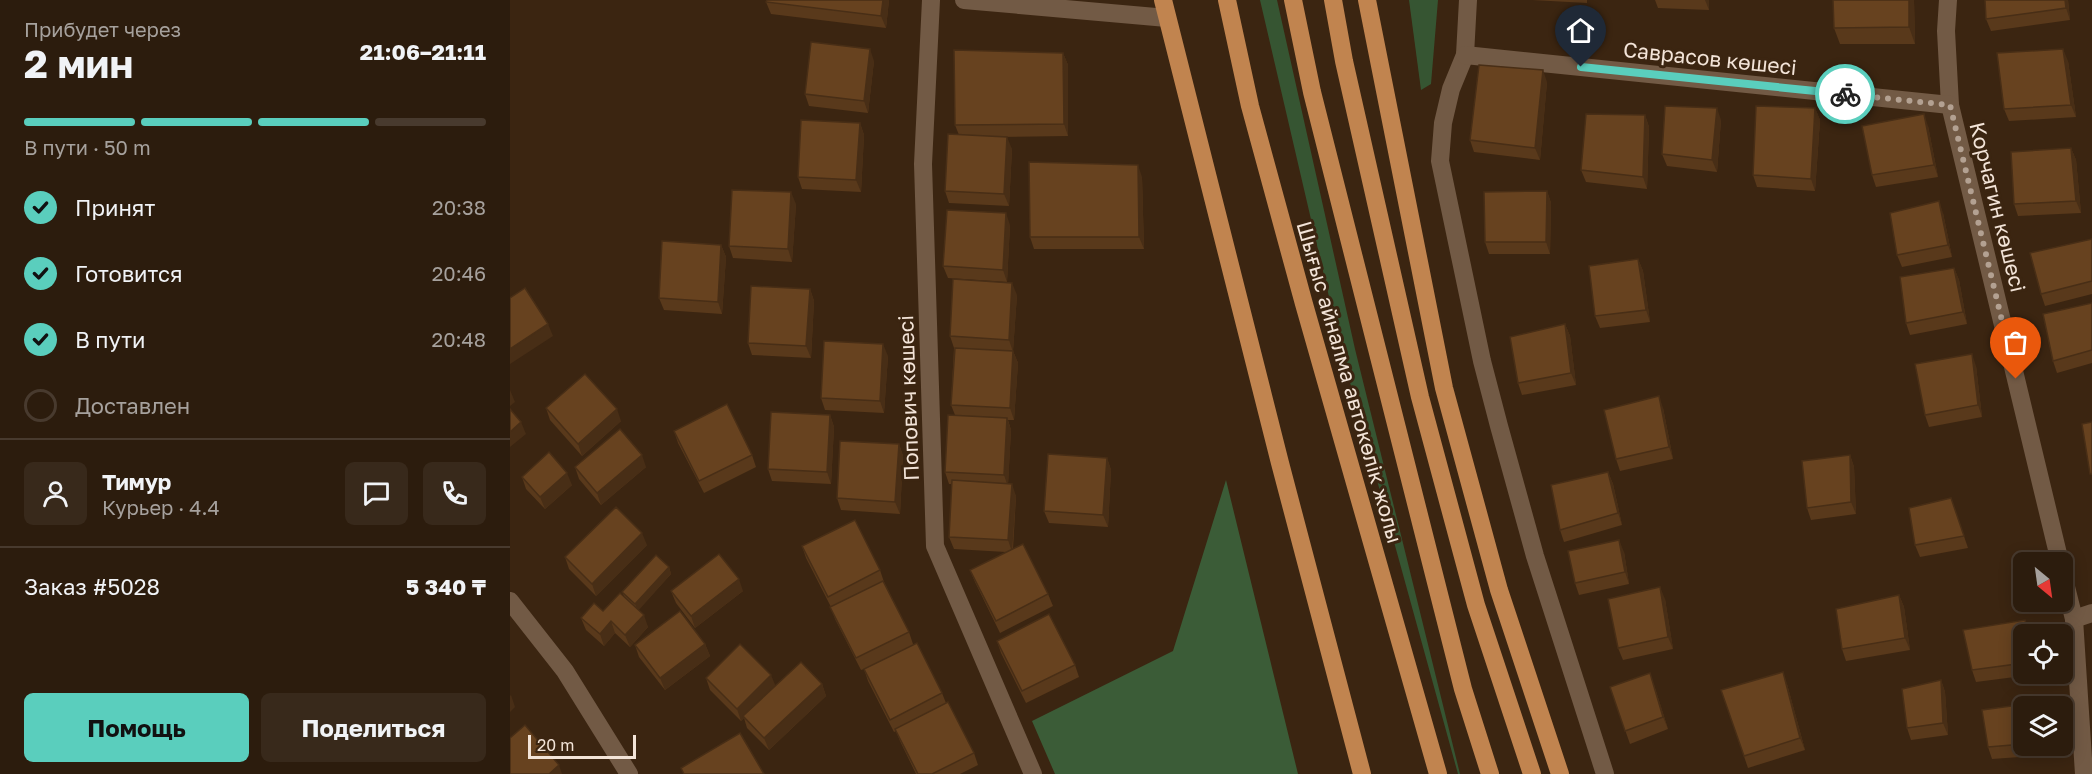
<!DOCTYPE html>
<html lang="ru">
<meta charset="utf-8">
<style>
:root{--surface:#2c1c0d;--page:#38291b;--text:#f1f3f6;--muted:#a6a19d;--line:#483a2e;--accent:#5acebd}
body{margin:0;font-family:"Golos Text",sans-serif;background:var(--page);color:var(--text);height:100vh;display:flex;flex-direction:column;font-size:22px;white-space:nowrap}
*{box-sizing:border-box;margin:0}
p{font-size:20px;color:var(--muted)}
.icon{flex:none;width:33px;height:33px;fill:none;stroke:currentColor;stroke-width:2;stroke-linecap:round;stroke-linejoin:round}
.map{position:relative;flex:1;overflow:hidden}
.sheet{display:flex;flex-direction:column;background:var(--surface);width:510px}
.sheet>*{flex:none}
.needle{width:39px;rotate:151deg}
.fabs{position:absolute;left:1503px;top:552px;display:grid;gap:12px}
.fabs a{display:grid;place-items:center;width:60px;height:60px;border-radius:9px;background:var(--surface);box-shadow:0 3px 15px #0003,0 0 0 2px var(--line);font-size:30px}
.scale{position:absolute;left:18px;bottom:15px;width:108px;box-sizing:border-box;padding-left:6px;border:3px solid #f3e4d8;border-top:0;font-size:16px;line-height:21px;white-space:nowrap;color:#f3e4d8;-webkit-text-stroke:4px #3b2511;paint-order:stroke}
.pin{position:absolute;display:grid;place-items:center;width:51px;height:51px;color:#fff;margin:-62px -26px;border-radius:50% 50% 50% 0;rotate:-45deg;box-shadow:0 0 6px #0007}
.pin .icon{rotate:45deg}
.courier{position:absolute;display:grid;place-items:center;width:60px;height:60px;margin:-30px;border:4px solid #5acebd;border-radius:50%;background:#fff;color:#222;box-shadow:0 2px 8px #0007}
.summary em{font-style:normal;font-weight:700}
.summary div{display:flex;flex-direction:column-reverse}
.summary{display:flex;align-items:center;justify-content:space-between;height:102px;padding:0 24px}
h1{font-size:39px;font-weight:700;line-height:45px}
.bar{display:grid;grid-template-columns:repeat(4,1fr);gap:9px 6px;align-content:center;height:72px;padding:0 24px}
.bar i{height:8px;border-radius:4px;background:var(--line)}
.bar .current{background:var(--accent)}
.bar p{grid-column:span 4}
.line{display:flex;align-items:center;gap:15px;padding:0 24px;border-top:2px solid var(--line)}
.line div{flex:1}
.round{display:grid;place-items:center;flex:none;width:63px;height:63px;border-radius:9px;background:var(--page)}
ol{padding:0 24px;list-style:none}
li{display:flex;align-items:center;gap:18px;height:66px}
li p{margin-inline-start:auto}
li .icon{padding:6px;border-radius:50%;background:var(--accent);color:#111;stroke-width:4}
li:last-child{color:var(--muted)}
li i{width:33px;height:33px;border:3px solid var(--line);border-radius:50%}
.button{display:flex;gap:12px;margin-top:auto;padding:12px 24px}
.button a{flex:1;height:69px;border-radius:9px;background:var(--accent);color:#111;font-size:24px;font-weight:700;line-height:69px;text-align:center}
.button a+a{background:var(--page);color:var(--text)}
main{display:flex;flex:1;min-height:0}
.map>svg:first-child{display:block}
.green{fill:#365532}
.forest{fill:#3b5c37}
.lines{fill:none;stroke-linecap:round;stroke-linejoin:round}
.minor{stroke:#725a45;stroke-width:18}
.major{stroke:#c1844f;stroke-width:18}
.wall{fill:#59391b}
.shaded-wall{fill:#482e16}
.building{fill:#67421f;stroke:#482e16;stroke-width:1.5}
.done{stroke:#b3a192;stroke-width:6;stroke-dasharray:0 10.8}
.route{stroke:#5acebd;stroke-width:8}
.labels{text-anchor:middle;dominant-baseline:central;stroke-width:6;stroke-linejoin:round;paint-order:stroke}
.street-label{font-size:21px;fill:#f3e4d8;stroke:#3b2511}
</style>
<main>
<section class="sheet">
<div class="summary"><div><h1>2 мин</h1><p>Прибудет через</p></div><em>21:06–21:11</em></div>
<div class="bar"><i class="current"></i><i class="current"></i><i class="current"></i><i></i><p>В пути · 50 m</p></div>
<ol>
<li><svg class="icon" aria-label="check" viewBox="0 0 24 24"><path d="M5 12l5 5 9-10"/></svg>Принят<p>20:38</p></li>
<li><svg class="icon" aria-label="check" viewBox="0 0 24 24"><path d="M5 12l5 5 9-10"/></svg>Готовится<p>20:46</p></li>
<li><svg class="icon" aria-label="check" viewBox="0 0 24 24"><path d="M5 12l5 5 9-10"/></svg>В пути<p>20:48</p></li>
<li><i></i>Доставлен</li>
</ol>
<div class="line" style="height:108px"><a class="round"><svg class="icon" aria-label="person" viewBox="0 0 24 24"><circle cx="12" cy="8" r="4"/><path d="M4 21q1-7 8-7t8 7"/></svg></a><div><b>Тимур</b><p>Курьер · 4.4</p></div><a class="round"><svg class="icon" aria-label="chat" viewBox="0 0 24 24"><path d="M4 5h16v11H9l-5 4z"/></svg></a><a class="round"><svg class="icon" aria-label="phone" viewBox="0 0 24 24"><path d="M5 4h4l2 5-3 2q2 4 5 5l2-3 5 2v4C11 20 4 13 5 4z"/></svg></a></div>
<div class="line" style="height:78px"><div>Заказ #5028</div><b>5 340 ₸</b></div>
<div class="button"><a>Помощь</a><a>Поделиться</a></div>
</section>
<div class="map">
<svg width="1582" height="774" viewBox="0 0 1582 774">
<rect width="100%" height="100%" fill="#3b2511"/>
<g class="green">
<polygon points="750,0 767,0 845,349 950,774 948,774 833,357"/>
<polygon points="899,0 928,0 921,84 911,90"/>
</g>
<polygon class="forest" points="716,480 788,774 545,774 522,721 663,651"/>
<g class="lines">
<g class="minor">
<polyline points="421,0 413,164 425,546 523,774"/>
<polyline points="454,0 657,18"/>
<polyline points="958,0 955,55 941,89 933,123 930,161 972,361 989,426 1025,556 1095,774"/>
<polyline points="1438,0 1436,31 1440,105 1550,562"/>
<polyline points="955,55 1440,105"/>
<polyline points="1552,571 1564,619 1574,774"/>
<polyline points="0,601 55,671 119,774"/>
<polyline points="1564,619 1582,613"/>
</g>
<g class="major">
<polyline points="653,0 770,463 852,774"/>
<polyline points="717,0 740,106 794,304 928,774"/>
<polyline points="783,0 802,92 953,689 980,774"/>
<polyline points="823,0 834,61 910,397 966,605 1022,774"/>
<polyline points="857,0 934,388 989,590 1050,774"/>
</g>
</g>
<g class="wall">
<polygon points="379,0 376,28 261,14 256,2"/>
<polygon points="1022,0 1077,0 1077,3"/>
<polygon points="1145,0 1199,0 1199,10 1148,8"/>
<polygon points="1404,0 1405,44 1330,44 1324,28"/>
<polygon points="1475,0 1558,0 1560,20 1481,31 1476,19"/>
<polygon points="553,53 558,65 558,136 485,137 502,149 499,206 439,203 435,191 449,135 445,125"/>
<polygon points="364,61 358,113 299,106 295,94"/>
<polygon points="1558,61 1566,117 1499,121 1494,109"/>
<polygon points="1037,82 1030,160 964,152 960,140"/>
<polygon points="1305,108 1310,120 1305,191 1247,187 1243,175"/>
<polygon points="1135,115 1139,127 1137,189 1076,182 1071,170"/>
<polygon points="1211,120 1207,172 1157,166 1152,154"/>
<polygon points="350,123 354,135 351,192 292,189 288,177"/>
<polygon points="1418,126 1428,177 1366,187 1362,175"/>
<polygon points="1561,148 1566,160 1571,213 1508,216 1504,204"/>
<polygon points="632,177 634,249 524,249 520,237"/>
<polygon points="1037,191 1041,203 1040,254 979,254 975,242"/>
<polygon points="286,204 282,262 223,258 219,246"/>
<polygon points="1433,213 1442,257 1392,267 1387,255"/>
<polygon points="500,225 497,282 438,278 433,266"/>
<polygon points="1582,239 1582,294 1535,306 1531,294"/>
<polygon points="211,245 216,257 212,314 154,310 149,298"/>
<polygon points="1128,259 1133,271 1140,322 1090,328 1085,316"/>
<polygon points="1444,268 1449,280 1457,324 1400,335 1396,323"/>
<polygon points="300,289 304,301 301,358 242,355 238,343"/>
<polygon points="507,295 503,351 508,363 504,420 498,420 501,430 498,484 506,496 503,549 538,594 543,606 490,633 465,582 460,570 496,552 444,549 439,537 442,484 439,484 435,472 445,415 441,405 444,348 440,336"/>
<polygon points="1582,304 1582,363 1547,373 1543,361"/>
<polygon points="1055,324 1060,336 1066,385 1012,395 1008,383"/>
<polygon points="378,356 374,413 315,410 311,398"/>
<polygon points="1466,366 1472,417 1419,427 1415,415"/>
<polygon points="36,408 111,421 72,456 40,420"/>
<polygon points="1153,408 1163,459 1110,471 1106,459"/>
<polygon points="320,415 324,427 321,484 262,481 258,469"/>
<polygon points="164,431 242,455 246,467 194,493 168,443"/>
<polygon points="389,444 393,456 390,514 331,510 327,498"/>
<polygon points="1340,455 1344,467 1346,514 1301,520 1297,508"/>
<polygon points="597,458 601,470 598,527 539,523 534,511"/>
<polygon points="65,467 136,467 91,505 69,479"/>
<polygon points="1098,472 1103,484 1112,525 1054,542 1050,530"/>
<polygon points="12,477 62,485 35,509 16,489"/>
<polygon points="1441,498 1458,548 1410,557 1405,545"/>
<polygon points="137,545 86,596 59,569 55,557"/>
<polygon points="292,546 370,570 374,582 399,632 403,644 432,693 436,703 464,753 468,765 450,774 406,774 390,741 386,731 384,732 358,681 354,669 351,670 325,619 321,607 296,558"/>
<polygon points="1114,552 1119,584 1069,595 1065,583"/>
<polygon points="159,567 161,574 128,610 138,627 120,647 105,633 94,646 76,630 71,618 93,611 114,596 112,592"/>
<polygon points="161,591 233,591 185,628 166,603"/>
<polygon points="1389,595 1394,607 1400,650 1336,661 1332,649"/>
<polygon points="1155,599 1163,649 1113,660 1108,648"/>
<polygon points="1515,620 1520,632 1514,634 1514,674 1527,674 1466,682 1462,670"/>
<polygon points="487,641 565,665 569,677 516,703 491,653"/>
<polygon points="195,644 200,656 155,690 129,657 125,645"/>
<polygon points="196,678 265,686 312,684 316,696 259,750 237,728 234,718 231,721 200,690"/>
<polygon points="1431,680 1435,692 1438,735 1401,740 1397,728"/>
<polygon points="1277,684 1295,750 1238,768 1211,690"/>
<polygon points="1144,685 1158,729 1120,744 1100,687"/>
<polygon points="1514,706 1514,746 1524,746 1525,756 1482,759 1478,747"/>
</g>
<g class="shaded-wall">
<polygon points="373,0 379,0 376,28 371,16"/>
<polygon points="1195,0 1199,0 1199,10"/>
<polygon points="1399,0 1404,0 1405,44 1399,27"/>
<polygon points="1555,0 1558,0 1560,20 1556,8"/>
<polygon points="360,49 364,61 358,113 354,101"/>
<polygon points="1553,49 1558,61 1566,117 1561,105"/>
<polygon points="553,53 558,65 558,136 554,124"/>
<polygon points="1033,70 1037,82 1030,160 1025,148"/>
<polygon points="1207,108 1211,120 1207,172 1202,160"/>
<polygon points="1305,108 1310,120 1305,191 1301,179"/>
<polygon points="1414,114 1418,126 1428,177 1424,165"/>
<polygon points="1135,115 1139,127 1137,189 1133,177"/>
<polygon points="350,123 354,135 351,192 346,180"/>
<polygon points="497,137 502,149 499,206 494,194"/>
<polygon points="1561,148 1566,160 1571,213 1566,201"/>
<polygon points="628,165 632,177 634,249 629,237"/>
<polygon points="1037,191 1041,203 1040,254 1036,242"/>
<polygon points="281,192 286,204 282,262 278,249"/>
<polygon points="1429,201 1433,213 1442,257 1438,245"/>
<polygon points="496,213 500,225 497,282 493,270"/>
<polygon points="211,245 216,257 212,314 208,302"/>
<polygon points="1128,259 1133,271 1140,322 1136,310"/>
<polygon points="1444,268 1449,280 1457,324 1453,312"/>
<polygon points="502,283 507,295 503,351 508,363 504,420 500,408 503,352 499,340"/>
<polygon points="300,289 304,301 301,358 296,346"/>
<polygon points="38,324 43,336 0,364 0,349"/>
<polygon points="1055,324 1060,336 1066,385 1061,373"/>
<polygon points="373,344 378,356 374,413 370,401"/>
<polygon points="1462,354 1466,366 1472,417 1468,405"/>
<polygon points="0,390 5,402 0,406"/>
<polygon points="1149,396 1153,408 1163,459 1159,447"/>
<polygon points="107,409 111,421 72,456 68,444"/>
<polygon points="320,415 324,427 321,484 317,472"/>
<polygon points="497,418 501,430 498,487 494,475"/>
<polygon points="11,422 16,434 0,447 0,432"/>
<polygon points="389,444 393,456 390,514 385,502"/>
<polygon points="132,455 136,467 91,505 87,493"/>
<polygon points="1340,455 1344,467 1346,514 1341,502"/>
<polygon points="597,458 601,470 598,527 593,515"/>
<polygon points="1098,472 1103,484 1112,525 1108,513"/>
<polygon points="57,473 62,485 35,509 30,497"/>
<polygon points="502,484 506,496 502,552 498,540"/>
<polygon points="132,533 137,545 86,596 82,584"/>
<polygon points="1109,540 1114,552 1119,584 1115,572"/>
<polygon points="159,567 161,574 128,611 125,604"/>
<polygon points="229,579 233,591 185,628 181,616"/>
<polygon points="1150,587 1155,599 1163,649 1158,637"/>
<polygon points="1389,595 1394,607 1400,650 1395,638"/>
<polygon points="134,615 138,627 120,647 115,635"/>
<polygon points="1515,620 1520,632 1520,634 1518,634"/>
<polygon points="101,621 105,633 94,646 90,634"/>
<polygon points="195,644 200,656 155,690 150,678"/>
<polygon points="1273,672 1277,684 1295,750 1290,738"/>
<polygon points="1140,673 1144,685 1158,729 1153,717"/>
<polygon points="261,675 266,687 233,716 234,718 231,721 227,709"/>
<polygon points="1431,680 1435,692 1438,735 1433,723"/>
<polygon points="312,684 316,696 259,750 254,738"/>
<polygon points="1,695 5,707 0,712 0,696"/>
<polygon points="1521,746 1524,746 1525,756"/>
<polygon points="49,765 52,774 39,774"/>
</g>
<g class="building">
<polygon points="257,0 373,0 371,16 256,2"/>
<polygon points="1323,0 1399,0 1399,27 1324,28"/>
<polygon points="1475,0 1555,0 1556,8 1476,19"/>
<polygon points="301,42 360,49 354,101 295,94"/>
<polygon points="1553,49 1561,105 1494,109 1487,53"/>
<polygon points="444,50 553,53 554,124 445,125"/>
<polygon points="969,65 1033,70 1025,148 960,140"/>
<polygon points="1155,106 1207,108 1202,160 1152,154"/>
<polygon points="1246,106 1305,108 1301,179 1243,175"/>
<polygon points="1076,114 1135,115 1133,177 1071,170"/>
<polygon points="1414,114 1424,165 1362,175 1352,126"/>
<polygon points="291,120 350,123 346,180 288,177"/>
<polygon points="438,134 497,137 494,194 435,191"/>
<polygon points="1561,148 1566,201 1504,204 1501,152"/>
<polygon points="519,162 628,165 629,237 520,237"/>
<polygon points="222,190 281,192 278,249 219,246"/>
<polygon points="1037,191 1036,242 975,242 974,192"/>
<polygon points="1429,201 1438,245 1387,255 1380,213"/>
<polygon points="437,210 496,213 493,270 433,266"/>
<polygon points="1582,239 1582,281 1531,294 1520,253"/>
<polygon points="152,241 211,245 208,302 149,298"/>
<polygon points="1128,259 1136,310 1085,316 1079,266"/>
<polygon points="1444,268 1453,312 1396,323 1390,277"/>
<polygon points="443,279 502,283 499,340 440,336"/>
<polygon points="241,286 300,289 296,346 238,343"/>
<polygon points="15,288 38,324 0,349 0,298"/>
<polygon points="1582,303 1582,350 1543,361 1533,314"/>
<polygon points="1055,324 1061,373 1008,383 1000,337"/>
<polygon points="314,341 373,344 370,401 311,398"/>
<polygon points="445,348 503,351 500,408 441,405"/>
<polygon points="1462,354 1468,405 1415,415 1405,364"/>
<polygon points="75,374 107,409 68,444 36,408"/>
<polygon points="1149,396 1159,447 1106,459 1094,410"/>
<polygon points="217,404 242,455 189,481 164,431"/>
<polygon points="0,409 11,422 0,432"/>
<polygon points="261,412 320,415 317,472 258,469"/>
<polygon points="438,415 497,418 494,475 435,472"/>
<polygon points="1582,422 1582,474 1580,474 1572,424"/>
<polygon points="110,429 132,455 87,493 65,467"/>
<polygon points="330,441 389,444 385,502 327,498"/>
<polygon points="39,452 57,473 30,497 12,477"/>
<polygon points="538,454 597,458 593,515 534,511"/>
<polygon points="1340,455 1341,502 1297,508 1292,461"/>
<polygon points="1098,472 1108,513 1050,530 1041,485"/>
<polygon points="442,480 502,484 498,540 439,537"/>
<polygon points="1441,498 1454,536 1405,545 1399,508"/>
<polygon points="106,507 132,533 82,584 55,557"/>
<polygon points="345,520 370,570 318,597 292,546"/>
<polygon points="1109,540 1115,572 1065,583 1058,551"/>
<polygon points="513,544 538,594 486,621 460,570"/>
<polygon points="209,554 229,579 181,616 161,591"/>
<polygon points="146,555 159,567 125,604 112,592"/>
<polygon points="373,581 399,632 346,658 320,607"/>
<polygon points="1150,587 1158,637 1108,648 1098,599"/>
<polygon points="110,593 134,615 115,635 101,621 90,634 71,618 84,603 93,611"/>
<polygon points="1389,595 1395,638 1332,649 1326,609"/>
<polygon points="170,611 195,644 150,678 125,645"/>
<polygon points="539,614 565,665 512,691 487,641"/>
<polygon points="1515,620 1518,634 1514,634 1514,663 1462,670 1453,630"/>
<polygon points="407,643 432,693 380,720 354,669"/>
<polygon points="230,644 261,675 227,709 196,678"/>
<polygon points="291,662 312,684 254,738 233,716"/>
<polygon points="1273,672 1290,738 1234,756 1211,690"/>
<polygon points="1140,673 1153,717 1115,731 1100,687"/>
<polygon points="1431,680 1433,723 1397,728 1392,689"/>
<polygon points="438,702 464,753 422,774 408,774 385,729"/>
<polygon points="1516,704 1516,706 1514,706 1514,744 1478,747 1472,710"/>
<polygon points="15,725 49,765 39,774 0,774 0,738"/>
<polygon points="230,733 254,774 174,774 171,768"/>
</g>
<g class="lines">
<polyline class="done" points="1335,94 1440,105 1506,379"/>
<polyline class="route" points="1071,67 1335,94"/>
</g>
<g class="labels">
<g class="street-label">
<text transform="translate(1200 58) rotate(6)">Саврасов көшесі</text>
<text transform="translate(1488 207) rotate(76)">Корчагин көшесі</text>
<text transform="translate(840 382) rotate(74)">Шығыс айналма автокөлік жолы</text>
<text transform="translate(398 398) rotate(-92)">Попович көшесі</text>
</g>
</g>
</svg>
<div class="fabs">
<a><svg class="needle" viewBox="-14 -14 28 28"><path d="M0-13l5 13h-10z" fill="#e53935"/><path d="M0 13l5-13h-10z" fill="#a6a19d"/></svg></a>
<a><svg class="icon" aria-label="locate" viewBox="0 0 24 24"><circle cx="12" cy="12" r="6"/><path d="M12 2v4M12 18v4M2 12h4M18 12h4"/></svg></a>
<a><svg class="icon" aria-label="layers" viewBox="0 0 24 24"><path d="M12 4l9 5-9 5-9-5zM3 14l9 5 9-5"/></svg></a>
</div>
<div class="scale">20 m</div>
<div class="pin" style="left:1506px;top:379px;background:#ea580c"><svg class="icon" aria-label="bag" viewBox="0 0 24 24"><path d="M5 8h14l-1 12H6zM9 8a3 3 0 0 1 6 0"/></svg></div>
<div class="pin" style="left:1071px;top:67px;background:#1f2937"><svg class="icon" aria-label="home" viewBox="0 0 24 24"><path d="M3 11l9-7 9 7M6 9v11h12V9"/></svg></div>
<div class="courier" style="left:1335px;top:94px"><svg class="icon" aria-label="bike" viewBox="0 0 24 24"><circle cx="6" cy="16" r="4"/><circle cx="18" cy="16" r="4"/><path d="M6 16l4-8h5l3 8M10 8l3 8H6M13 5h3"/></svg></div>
</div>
</main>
